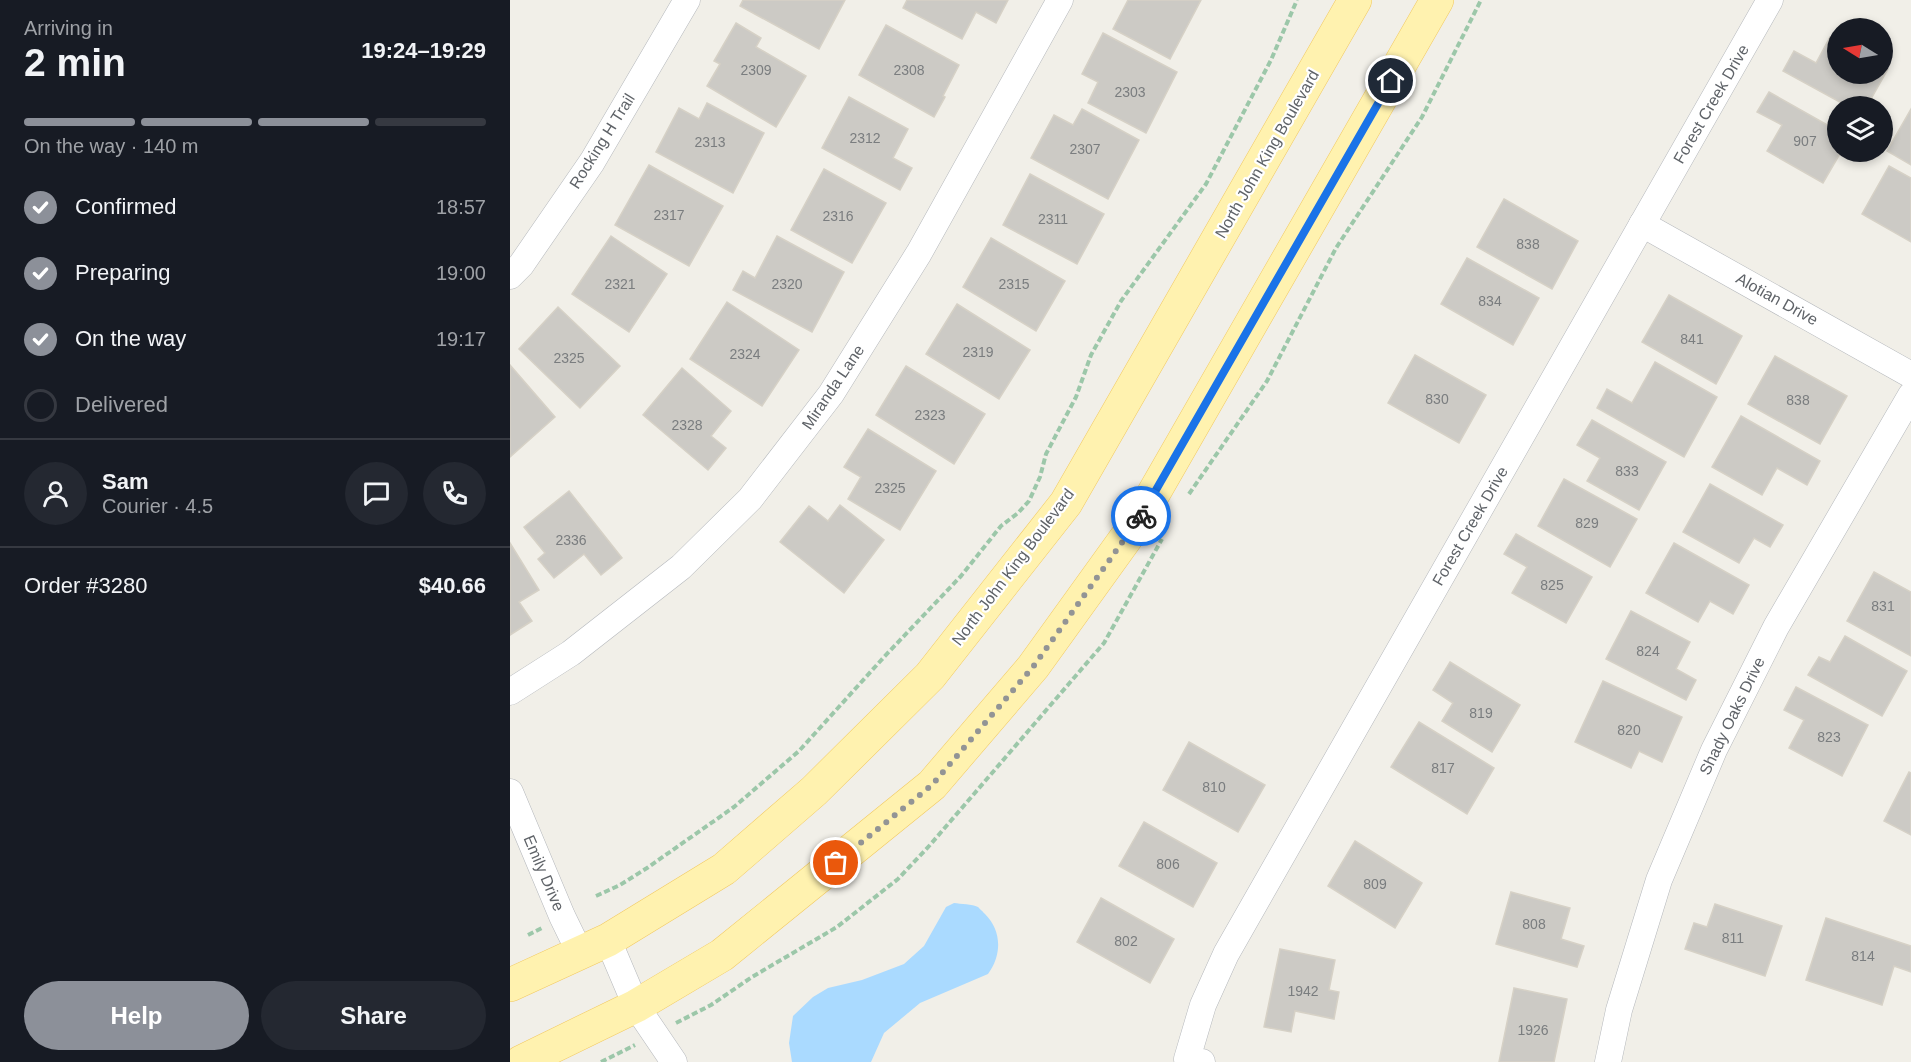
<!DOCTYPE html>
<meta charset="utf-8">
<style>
:root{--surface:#171b24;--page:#242831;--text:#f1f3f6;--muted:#9ea1a6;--line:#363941;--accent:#8c9099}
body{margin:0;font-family:Helvetica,sans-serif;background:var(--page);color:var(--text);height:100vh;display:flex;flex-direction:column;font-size:22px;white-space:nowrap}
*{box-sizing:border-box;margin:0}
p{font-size:20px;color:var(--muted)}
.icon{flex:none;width:33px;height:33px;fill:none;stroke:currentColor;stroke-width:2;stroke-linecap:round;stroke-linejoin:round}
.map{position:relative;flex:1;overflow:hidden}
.side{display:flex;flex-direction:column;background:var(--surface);width:510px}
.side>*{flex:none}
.needle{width:39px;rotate:281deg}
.buttons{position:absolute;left:1317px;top:18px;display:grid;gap:12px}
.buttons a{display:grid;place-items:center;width:66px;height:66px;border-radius:50%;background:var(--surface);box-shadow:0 3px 9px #0003;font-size:30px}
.pin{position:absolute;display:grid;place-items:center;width:51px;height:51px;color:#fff;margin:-26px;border:3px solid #fff;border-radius:50%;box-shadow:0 2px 6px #0007}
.courier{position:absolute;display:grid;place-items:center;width:60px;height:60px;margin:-30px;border:4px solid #1a73e8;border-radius:50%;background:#fff;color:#222;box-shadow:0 2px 8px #0007}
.headline em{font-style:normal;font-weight:600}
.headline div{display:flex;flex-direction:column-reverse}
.headline{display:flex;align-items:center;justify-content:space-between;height:102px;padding:0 24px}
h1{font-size:39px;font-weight:600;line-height:45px}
.bar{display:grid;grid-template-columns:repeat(4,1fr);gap:9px 6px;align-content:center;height:72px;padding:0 24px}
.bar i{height:8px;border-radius:4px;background:var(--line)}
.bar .selected{background:var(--accent)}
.bar p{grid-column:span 4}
.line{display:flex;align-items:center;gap:15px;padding:0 24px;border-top:2px solid var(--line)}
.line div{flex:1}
.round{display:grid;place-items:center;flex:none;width:63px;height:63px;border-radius:32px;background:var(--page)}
ol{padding:0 24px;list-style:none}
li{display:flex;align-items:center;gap:18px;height:66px}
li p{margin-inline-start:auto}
li .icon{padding:6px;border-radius:50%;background:var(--accent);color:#fff;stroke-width:4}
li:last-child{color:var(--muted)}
li i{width:33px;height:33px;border:3px solid var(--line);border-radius:50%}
.cta{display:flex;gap:12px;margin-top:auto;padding:12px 24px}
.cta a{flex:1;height:69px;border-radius:36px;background:var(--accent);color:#fff;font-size:24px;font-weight:600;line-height:69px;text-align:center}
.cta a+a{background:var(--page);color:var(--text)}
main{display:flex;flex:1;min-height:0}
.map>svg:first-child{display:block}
.water{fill:#aadaff}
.building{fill:#cccac5;stroke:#d6d1c6;stroke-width:1.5}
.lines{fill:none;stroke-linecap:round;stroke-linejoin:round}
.minor-casing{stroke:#b5b8bc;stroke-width:27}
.primary-casing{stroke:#f2c960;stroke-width:34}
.path{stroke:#9cc7a9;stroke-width:4;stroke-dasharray:6 3;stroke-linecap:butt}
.minor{stroke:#fff;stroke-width:26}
.primary{stroke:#fff2af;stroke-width:33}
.done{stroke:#929495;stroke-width:6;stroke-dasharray:0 10.8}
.route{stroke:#1a73e8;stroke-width:8}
.labels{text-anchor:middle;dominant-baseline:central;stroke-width:4.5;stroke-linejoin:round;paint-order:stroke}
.number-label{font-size:14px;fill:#7a7d7f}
.street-label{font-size:16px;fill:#5f6368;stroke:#fff}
</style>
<main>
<section class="side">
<div class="headline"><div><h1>2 min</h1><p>Arriving in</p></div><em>19:24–19:29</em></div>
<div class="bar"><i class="selected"></i><i class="selected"></i><i class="selected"></i><i></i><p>On the way · 140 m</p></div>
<ol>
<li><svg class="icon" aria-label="check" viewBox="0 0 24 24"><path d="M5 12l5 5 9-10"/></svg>Confirmed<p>18:57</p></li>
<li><svg class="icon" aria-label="check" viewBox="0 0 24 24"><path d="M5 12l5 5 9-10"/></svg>Preparing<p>19:00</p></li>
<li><svg class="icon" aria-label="check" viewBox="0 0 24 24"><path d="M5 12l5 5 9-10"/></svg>On the way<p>19:17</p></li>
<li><i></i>Delivered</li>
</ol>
<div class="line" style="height:108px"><a class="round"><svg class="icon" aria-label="person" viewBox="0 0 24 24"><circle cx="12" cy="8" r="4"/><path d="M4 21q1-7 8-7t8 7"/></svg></a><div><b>Sam</b><p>Courier · 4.5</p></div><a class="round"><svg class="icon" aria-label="chat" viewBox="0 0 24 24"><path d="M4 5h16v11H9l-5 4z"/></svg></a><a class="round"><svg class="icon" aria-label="phone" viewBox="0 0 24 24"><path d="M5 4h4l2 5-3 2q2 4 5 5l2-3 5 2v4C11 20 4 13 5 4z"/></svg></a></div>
<div class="line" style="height:78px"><div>Order #3280</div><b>$40.66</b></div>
<div class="cta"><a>Help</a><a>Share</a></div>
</section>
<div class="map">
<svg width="1401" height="1062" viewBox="0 0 1401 1062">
<rect width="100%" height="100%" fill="#f1efe8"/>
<path class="water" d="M444,903c7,1 18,1 24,4 1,1 6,6 7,7 17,17 17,41 3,60l-68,29 -36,30 -13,29h-79l-3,-19 4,-27 20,-19 15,-9 34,-8 42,-16 20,-18 22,-39z"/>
<g class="building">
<polygon points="233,0 335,0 309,49 230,6"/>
<polygon points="397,0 498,0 486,23 466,12 452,39 393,8"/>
<polygon points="618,0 691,0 660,59 603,29"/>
<polygon points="226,23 251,38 246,47 296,76 266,127 197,86 210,64 204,61"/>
<polygon points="376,25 449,65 433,96 435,97 424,117 349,75"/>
<polygon points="593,33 667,72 636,133 578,103 588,82 572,74"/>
<polygon points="1320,37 1328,41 1328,74 1372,74 1372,67 1378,69 1357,106 1337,106 1273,71 1284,51 1306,63"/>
<polygon points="1259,92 1328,131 1328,152 1331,152 1313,183 1257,151 1272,125 1247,112"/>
<polygon points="339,97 398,129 383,158 402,168 390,190 312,148"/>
<polygon points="197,103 254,133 223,193 146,152 169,108 189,119"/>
<polygon points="572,109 629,140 598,199 521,158 544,115 563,125"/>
<polygon points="1401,109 1401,165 1377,151"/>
<polygon points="139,165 213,206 179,266 105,225"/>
<polygon points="1379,166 1401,178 1401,242 1352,214"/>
<polygon points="314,169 376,203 342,263 281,230"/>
<polygon points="520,174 594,214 567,264 493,225"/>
<polygon points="994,199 1068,241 1042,289 967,247"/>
<polygon points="101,236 157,274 119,332 62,294"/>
<polygon points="267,236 334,272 302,332 223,290 233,271 245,278"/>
<polygon points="481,238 555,281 526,331 453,287"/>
<polygon points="957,258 1029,298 1003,345 931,304"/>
<polygon points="1159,295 1232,336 1206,384 1132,342"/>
<polygon points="217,302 289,350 252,406 180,359"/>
<polygon points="447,304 520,350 489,399 416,354"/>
<polygon points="48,307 110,366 70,408 9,349"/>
<polygon points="905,355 976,395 949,443 878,403"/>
<polygon points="1265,356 1337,396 1310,444 1238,404"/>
<polygon points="1145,362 1207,397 1174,457 1087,408 1097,389 1122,403"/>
<polygon points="0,365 45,417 0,457"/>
<polygon points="396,366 475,414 444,464 366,415"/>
<polygon points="172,368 221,411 201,436 216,448 198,470 133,415"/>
<polygon points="1231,416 1310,461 1297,485 1267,468 1252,495 1202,467"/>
<polygon points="1082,420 1156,462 1129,510 1077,481 1090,458 1067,445"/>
<polygon points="358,429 426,471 390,530 338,499 351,477 334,467"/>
<polygon points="1054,479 1127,519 1100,567 1028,526"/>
<polygon points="1200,484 1273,525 1260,547 1244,538 1229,563 1173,532"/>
<polygon points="59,491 112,558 91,575 74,554 44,578 28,559 35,553 14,527"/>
<polygon points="330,505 374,540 334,593 270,542 299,506 318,521"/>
<polygon points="1006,534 1082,577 1056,623 1002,593 1017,567 994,554"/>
<polygon points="0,543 29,590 9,602 22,621 0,635"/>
<polygon points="1164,543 1239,585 1223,614 1200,601 1188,622 1136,593"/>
<polygon points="1364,572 1401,592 1401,656 1337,621"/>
<polygon points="1121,611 1180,642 1166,669 1186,680 1176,700 1096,659"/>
<polygon points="1335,636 1397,671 1372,716 1298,675 1309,657 1320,662"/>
<polygon points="940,662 1010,705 982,752 932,721 943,703 923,690"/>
<polygon points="1093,681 1172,717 1152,762 1129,751 1121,768 1065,742"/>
<polygon points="1286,687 1358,725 1332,776 1279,748 1294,720 1274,710"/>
<polygon points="909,722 984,768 957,814 881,767"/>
<polygon points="679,742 755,785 728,832 653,790"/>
<polygon points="1399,772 1401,773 1401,835 1374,821"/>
<polygon points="634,822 707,863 683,907 609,866"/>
<polygon points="845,841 912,883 885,928 818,886"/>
<polygon points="1001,892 1060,908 1051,939 1074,946 1067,967 986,944"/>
<polygon points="591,898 664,939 640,983 567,942"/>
<polygon points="1205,904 1272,926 1255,976 1175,949 1184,923 1197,927"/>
<polygon points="1316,918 1401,946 1401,972 1384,966 1372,1005 1296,980"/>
<polygon points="770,949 825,960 819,990 829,992 824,1019 785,1011 781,1032 754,1027"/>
<polygon points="1004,988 1057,999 1044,1062 989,1062"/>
</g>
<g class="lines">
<g class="minor-casing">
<g id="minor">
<polyline points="1132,224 1401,375"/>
<polyline points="0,276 11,265 82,162 177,0"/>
<polyline points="0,692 61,653 171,567 240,499 321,394 409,253 550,0"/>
<polyline points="0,792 52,916 70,953"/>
<polyline points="98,940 126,1006 164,1062"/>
<polyline points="692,1062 677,1059 693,1005 716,954 1260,0"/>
<polyline points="1098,1062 1109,1010 1149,880 1204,750 1266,627 1401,395"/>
</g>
</g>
<g class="primary-casing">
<g id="primary">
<polyline points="0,985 98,940 214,869 304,791 420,676 556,503 845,0"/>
<polyline points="11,1062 126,1006 212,955 422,785 523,667 626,524 927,0"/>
</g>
</g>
<g class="path">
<polyline points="679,494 757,381 826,248 912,117 971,0"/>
<polyline points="86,896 110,885 137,868 224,807 289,751 374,657 451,576 491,526 508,513 519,501 530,477 536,454 566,397 581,355 611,301 696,184 761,60 787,0"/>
<polyline points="18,935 32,928"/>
<polyline points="166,1023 201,1005 242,977 327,927 388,879 420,845 594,643 652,539"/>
<polyline points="91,1062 125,1045"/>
</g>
<use href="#minor" class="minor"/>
<use href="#primary" class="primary"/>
</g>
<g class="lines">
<polyline class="done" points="326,863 422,785 523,667 631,516"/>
<polyline class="route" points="631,516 881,81"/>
</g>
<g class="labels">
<g class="number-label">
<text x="246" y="70">2309</text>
<text x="399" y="70">2308</text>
<text x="620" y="92">2303</text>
<text x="355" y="138">2312</text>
<text x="1295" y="141">907</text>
<text x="200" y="142">2313</text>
<text x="575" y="149">2307</text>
<text x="159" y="215">2317</text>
<text x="328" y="216">2316</text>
<text x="543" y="219">2311</text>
<text x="1018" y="244">838</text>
<text x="110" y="284">2321</text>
<text x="277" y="284">2320</text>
<text x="504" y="284">2315</text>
<text x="980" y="301">834</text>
<text x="1182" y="339">841</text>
<text x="468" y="352">2319</text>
<text x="235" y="354">2324</text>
<text x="59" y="358">2325</text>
<text x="927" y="399">830</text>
<text x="1288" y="400">838</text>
<text x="420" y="415">2323</text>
<text x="177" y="425">2328</text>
<text x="1117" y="471">833</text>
<text x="380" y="488">2325</text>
<text x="1077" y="523">829</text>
<text x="61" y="540">2336</text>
<text x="1042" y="585">825</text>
<text x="1373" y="606">831</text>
<text x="1138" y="651">824</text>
<text x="971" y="713">819</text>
<text x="1119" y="730">820</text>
<text x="1319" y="737">823</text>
<text x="933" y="768">817</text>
<text x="704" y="787">810</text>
<text x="658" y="864">806</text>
<text x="865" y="884">809</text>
<text x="1024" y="924">808</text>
<text x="1223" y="938">811</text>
<text x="616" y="941">802</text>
<text x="1353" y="956">814</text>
<text x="793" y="991">1942</text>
<text x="1023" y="1030">1926</text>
</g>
<g class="street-label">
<text transform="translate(1201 104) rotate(-60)">Forest Creek Drive</text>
<text transform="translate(92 141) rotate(-58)">Rocking H Trail</text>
<text transform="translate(757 154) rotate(-60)">North John King Boulevard</text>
<text transform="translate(1267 299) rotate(29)">Alotian Drive</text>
<text transform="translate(323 387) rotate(-56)">Miranda Lane</text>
<text transform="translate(960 526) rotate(-60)">Forest Creek Drive</text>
<text transform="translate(503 567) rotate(-53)">North John King Boulevard</text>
<text transform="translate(1222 716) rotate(-64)">Shady Oaks Drive</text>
<text transform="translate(34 873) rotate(67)">Emily Drive</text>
</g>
</g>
</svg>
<div class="buttons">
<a><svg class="needle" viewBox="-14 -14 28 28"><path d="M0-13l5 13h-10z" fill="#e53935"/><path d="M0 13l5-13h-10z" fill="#9ea1a6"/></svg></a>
<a><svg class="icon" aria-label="layers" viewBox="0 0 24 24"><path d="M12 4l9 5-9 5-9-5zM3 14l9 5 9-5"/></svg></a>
</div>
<div class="pin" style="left:326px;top:863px;background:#ea580c"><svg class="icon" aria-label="bag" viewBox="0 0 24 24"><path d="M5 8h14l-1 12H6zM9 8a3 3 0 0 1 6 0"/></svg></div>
<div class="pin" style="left:881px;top:81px;background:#1f2937"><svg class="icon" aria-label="home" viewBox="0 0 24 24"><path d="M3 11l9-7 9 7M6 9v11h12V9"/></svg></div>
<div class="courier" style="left:631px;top:516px"><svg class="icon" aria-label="bike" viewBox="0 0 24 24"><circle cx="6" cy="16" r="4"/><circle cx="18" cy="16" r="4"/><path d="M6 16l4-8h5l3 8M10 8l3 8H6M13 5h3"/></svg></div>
</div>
</main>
